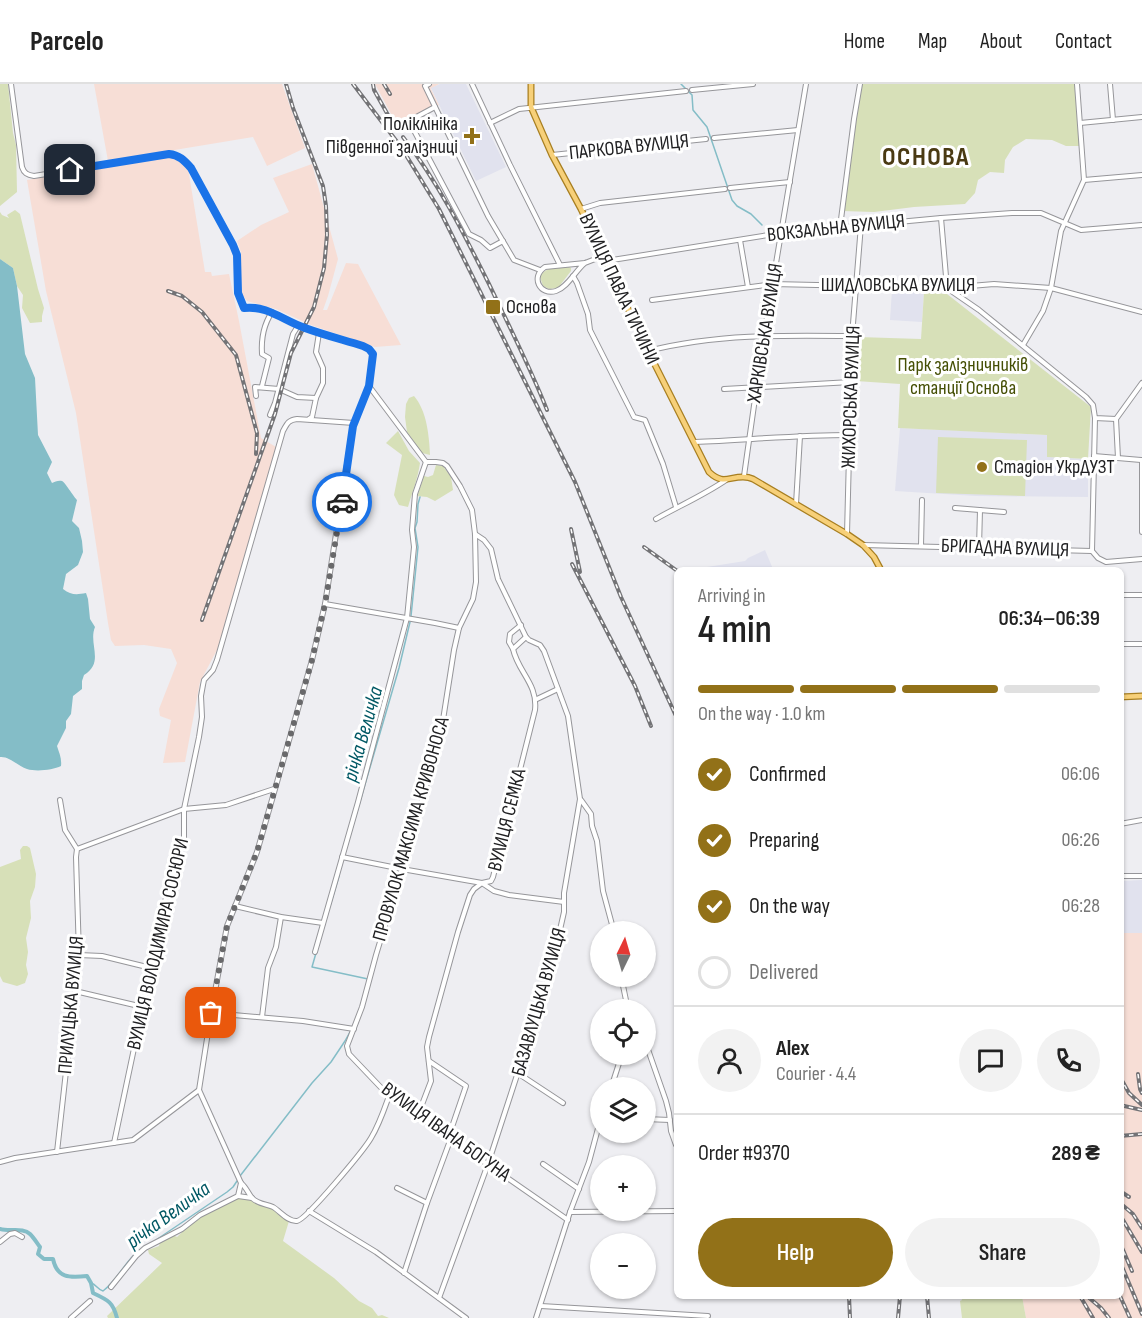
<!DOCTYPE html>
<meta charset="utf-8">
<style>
:root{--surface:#fff;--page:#f2f2f2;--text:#222;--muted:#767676;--line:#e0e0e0;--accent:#927118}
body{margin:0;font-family:"Sofia Sans Condensed",sans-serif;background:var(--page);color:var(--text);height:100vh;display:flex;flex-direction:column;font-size:22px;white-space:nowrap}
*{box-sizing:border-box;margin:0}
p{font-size:20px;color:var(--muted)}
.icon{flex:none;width:33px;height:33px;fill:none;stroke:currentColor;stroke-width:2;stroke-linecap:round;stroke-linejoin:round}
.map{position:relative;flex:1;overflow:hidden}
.sheet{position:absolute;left:674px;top:483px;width:450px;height:732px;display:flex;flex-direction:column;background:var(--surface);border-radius:9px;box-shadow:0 2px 4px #0004}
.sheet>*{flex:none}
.needle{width:39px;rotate:5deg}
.fabs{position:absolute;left:590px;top:837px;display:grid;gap:12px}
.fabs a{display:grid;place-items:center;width:66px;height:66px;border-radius:50%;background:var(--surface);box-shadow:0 2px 4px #0004;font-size:30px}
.pin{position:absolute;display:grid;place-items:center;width:51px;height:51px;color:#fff;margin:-26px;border-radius:12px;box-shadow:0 3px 9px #0006}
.courier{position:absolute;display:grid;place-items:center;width:60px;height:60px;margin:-30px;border:4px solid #1a73e8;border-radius:50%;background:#fff;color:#222;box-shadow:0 2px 8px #0007}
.head em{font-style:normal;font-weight:600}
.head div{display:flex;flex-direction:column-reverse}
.head{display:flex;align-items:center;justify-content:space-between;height:102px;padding:0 24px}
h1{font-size:39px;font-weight:600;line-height:45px}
.bar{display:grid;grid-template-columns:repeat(4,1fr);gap:9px 6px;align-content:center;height:72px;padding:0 24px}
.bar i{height:8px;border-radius:4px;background:var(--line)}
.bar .on{background:var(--accent)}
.bar p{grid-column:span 4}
.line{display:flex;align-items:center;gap:15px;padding:0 24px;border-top:2px solid var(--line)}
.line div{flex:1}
.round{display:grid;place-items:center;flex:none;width:63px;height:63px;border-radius:32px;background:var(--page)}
ol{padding:0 24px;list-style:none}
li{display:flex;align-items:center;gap:18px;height:66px}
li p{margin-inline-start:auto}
li .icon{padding:6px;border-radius:50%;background:var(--accent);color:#fff;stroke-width:4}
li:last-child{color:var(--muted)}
li i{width:33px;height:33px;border:3px solid var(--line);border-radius:50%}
.primary-button{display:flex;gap:12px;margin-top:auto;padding:12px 24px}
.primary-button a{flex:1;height:69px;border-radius:36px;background:var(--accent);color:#fff;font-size:24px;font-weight:600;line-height:69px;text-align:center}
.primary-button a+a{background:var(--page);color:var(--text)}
header{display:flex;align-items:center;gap:36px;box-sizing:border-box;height:84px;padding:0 30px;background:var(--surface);border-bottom:2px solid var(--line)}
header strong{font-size:28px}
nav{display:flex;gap:33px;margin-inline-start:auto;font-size:21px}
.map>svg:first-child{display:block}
.industrial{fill:#f7ded6}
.built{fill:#e1e2ee}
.green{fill:#d7e0b8}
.water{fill:#84bdc7}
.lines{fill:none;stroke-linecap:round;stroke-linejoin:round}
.stream{stroke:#84bdc7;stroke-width:1.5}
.canal{stroke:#84bdc7;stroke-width:4}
.minor-casing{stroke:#96969a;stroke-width:6}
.major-casing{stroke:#a87f21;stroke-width:7}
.minor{stroke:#fff;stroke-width:4}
.major{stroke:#f7d079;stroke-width:4.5}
.rail-casing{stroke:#737376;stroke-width:4}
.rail{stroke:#fff;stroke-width:1.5;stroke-dasharray:4.5;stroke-linecap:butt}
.done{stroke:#69696b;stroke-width:6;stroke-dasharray:0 10.8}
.route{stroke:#1a73e8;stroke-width:8}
.poi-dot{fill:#927118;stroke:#fff;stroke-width:2}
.labels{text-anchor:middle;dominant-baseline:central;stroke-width:6;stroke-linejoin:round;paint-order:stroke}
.poi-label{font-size:20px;fill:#212123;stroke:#fff;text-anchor:start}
.street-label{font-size:20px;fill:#212123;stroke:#fff}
.park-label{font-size:20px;fill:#454f05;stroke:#fff}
.water-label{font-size:21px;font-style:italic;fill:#015864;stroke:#fff}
.district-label{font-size:26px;font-weight:bold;letter-spacing:1.5px;fill:#4a3a13;stroke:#fff}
</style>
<header>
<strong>Parcelo</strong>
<nav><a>Home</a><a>Map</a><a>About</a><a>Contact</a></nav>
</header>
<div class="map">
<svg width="1142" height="1234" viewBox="0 0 1142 1234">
<rect width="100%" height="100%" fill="#eeeef2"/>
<g class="industrial">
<polygon points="94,0 282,0 305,64 267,82 253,53 108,77"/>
<polygon points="375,0 439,0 431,5 439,21 398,43"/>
<polygon points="173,72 188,84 205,188 211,188 212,192 229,190 239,237 261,354 276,363 218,564 200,598 185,678 163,679 171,636 160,632 159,625 177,579 171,565 144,561 115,562 111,556 108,539 76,329 46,207 27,96"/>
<polygon points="312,80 338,175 328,212 323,226 327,226 346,179 358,180 401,261 375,263 311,241 276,225 247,217 241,209 241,168 237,157 261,141 289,128 273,94"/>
<polygon points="1121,793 1123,797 1123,849 1142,849 1142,1234 1026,1234 1022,1212 1120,1212"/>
</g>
<g class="built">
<polygon points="440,0 466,0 506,83 476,97 431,4"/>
<polygon points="892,206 924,208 922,238 890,236"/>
<polygon points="900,344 1047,351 1047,373 1088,375 1088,413 976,412 895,407"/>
<polygon points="765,466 773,485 806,486 707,486 707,483 745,477 748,474"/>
<polygon points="1142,796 1142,849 1123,849 1123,797"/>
</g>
<g class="green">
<polygon points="0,0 8,0 13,49 16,61 17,108 0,122"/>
<polygon points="860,0 1077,0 1081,62 1066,62 1052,56 1026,55 1013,63 1005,76 1004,89 990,88 978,96 975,109 965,120 914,123 874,128 842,127"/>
<polygon points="15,126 20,130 38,205 44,224 42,232 42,238 30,239 22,224 23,211 17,202 13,184 0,175 0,128 2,131 9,134 7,131"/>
<path d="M569,183l2,1v3l-13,17 -9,1 -6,-3 -3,-9c5,-11 18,-9 29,-10z"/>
<polygon points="924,208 947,210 1091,323 1088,375 1047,373 1047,351 898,344 900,300 856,297 858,253 921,255"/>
<path d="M414,312c13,15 15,40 16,59l-8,-2 -15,-21 -2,-15 1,-13 3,-6z"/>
<path d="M398,347l11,20 11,12c-2,15 -8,30 -12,44l-9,-2 -5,-10 8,-40 -16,-12z"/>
<polygon points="938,353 1027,356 1025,412 936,409"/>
<polygon points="436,381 443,382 451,393 453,406 435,417 427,413 417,412 424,392 428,393 433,391"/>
<polygon points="23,762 27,762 30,764 36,790 35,803 30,817 31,834 26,854 28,868 26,881 28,890 25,899 17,902 3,898 0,892 0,783 21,775 20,766"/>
<polygon points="236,1113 252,1114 265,1120 289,1137 283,1157 334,1194 359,1217 372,1224 378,1232 382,1231 389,1234 108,1234 107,1232 162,1179 149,1170 148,1166 159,1162 160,1158 173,1151 177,1153 200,1131"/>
<polygon points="961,1212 1022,1212 1026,1234 962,1234 960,1217 962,1216"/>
</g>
<path class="water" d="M0,175l13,9 4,18 8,68 10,24 3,57 14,27 -5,11 5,10c3,-1 6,-3 10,-2 2,0 12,16 15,19l-5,21 7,7 3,13 1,11 -5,13 -12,9 -3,15c8,6 13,6 23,4l2,6 2,20 5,8c-7,17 10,35 -11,48l-2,6v8l-9,7 -2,18 -5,7v7l-9,18c2,7 5,12 4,20 -8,4 -25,6 -34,3 -9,-3 -18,-13 -27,-12z"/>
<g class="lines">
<g class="stream">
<polyline points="681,0 692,11 693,26 707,43 732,116 737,122 751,130 762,141"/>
<polyline points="411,532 418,463 415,444 417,438 418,420 420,413"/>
<polyline points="347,762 399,584 410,538"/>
<polyline points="330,822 339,792"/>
<polyline points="316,869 312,883 368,895 368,896"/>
<polyline points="240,1092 312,999 331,978 345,957 350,948"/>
<polyline points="156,1156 227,1108 233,1103 237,1097"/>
<path d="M91,1199c5,1 7,7 12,8 13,-10 20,-25 31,-36"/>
</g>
<path class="canal" d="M0,1145c10,3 23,-2 30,5 4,4 7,9 10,13l-2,7 6,5h9c4,19 16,19 34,17l4,7 2,10c15,7 20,9 24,25"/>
<g class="minor-casing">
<g id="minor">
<polyline points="429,0 425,2 488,132 514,176 540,186"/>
<polyline points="472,0 510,81 560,181"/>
<polyline points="1077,0 1084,96"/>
<polyline points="1110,0 1113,36"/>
<polyline points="692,6 753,0"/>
<polyline points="435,23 409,37 469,150 481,156 490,164 503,157"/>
<polyline points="490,39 519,25 686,7"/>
<polyline points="1080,39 1142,33"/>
<polyline points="714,54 798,46"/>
<polyline points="552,71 706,55"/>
<polyline points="730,104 790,98"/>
<polyline points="581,125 600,119 725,105"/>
<polyline points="941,134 947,204 979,226 1086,313 1093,321 1095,334 1116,335"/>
<polyline points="840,143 854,35 860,0"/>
<polyline points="740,156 748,203"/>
<polyline points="606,177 781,149 941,134 1012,129 1041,129 1081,146 1142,141"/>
<path d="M585,179c-10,8 -17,24 -29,28 -16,5 -26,-14 -11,-24l40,-4 18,-7"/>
<polyline points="573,192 577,199 588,230 590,246 634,333 645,336 663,380 676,423"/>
<polyline points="652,216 773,200 947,204 994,200 1051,204 1142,228"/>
<polyline points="1023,261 1043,227 1051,204 1061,147 1084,96 1142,91"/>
<path d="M648,267c66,-17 136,-16 204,-15"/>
<path d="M262,302l7,-28 -7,-4c-1,-15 2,-30 10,-42"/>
<polyline points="369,302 426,378"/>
<polyline points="724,305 851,298"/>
<polyline points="256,312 255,303 279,305 297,313 316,314"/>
<polyline points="270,331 275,319 293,250 298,242"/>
<polyline points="309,335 312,333 316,314 323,299 323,284 316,268 319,249"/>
<path d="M695,358c51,-2 103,-7 154,-7"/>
<polyline points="1094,372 1141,376"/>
<polyline points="1118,374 1116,335 1142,299"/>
<polyline points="1142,376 1142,448"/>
<polyline points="426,378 436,378 443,379 447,382 460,402 472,426 475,450 476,498 473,515 459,544 454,566 440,655 402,785 376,871 362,923 347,962 349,970 389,1012 568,1136"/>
<polyline points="744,392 764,251 806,0"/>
<polyline points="796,420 800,352"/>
<polyline points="955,424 1004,428"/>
<path d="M656,435c23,-13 48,-24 70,-39"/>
<polyline points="847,450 852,252 861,141"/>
<polyline points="863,461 1092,467 1098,474 1106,478 1142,475"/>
<polyline points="921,462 922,416"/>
<polyline points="979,463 980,426"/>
<polyline points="1092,467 1095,334"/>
<polyline points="1120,511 1142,511"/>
<polyline points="325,520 435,539 459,544"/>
<polyline points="1120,560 1142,560"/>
<polyline points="513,565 509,558 510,550 521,541"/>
<polyline points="537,615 558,605"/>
<polyline points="60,716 65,746 77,765"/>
<polyline points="581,716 591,730 592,742 597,757 603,807 614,848"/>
<polyline points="1120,740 1142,736"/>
<polyline points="342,773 402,785 482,799 494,807 509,811 564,818"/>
<polyline points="1120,792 1142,792"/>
<polyline points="235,822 281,833 323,839"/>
<polyline points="315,868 358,718 407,534 414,463 412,446 415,410 426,378"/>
<polyline points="79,871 102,872 151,884"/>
<polyline points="621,892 627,921 630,926"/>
<polyline points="75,907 143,923"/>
<polyline points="211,929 303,937 354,945"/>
<polyline points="262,933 268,884 276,863 281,833"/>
<polyline points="645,957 666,1017 669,1029 671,1047 676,1061"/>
<polyline points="429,977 466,1002 453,1040 447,1052"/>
<polyline points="519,990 563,1019"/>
<polyline points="611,1004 622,970"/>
<path d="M199,1006l42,93c5,4 7,10 11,15 6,6 14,6 21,9 7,4 15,15 24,14 9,-1 67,-71 74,-83 8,-13 13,-28 18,-42"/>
<path d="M418,1031l13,-34 -4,-34 2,-10 29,-105 12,-37 4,-6 8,-6 9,-2 2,-4 42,-167c3,-26 -17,-38 -22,-61l13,-12"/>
<polyline points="645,1035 670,1036"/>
<path d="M114,1059l58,-274 12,-29v-31l15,-72 3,-20 -1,-21 2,-11 1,-5 9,-10 4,-10 66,-229c4,-7 5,-11 14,-12l57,4"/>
<polyline points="57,1068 79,871 76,773 77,765 184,725 226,721 274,705"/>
<path d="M0,1078l15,-4 118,-18 66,-50 12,-77 16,-87 30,-74 55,-192 13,-56 28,-178 16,-40 4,-32 -4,-5 -6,-3c-19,-6 -39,-11 -58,-18 -21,-7 -38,-23 -61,-20l-6,-15 -1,-38 -4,-10 -42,-77c-7,-8 -12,-13 -22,-14l-135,22c-7,-1 -10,-3 -12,-9l-11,-83"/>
<polyline points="543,1080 579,1105"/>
<polyline points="397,1104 427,1119"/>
<polyline points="238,1112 252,1114"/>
<polyline points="309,1127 376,1168 466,1234"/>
<polyline points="570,1128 676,1127"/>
<polyline points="0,1158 10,1150 15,1149 22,1153"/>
<polyline points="404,1189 427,1119 451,1054"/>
<polyline points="111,1203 136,1172 145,1164 182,1145 200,1131 238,1112 241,1099"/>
<polyline points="439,1214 488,1080 550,890 564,828 564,809 580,715 568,632 544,567 540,561 529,556 526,553 498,495 491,465 484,456 475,450"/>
<polyline points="541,1222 708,1232"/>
<polyline points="71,1234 90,1217"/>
<polyline points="536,1234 570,1128 589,1078 600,1037"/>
</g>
</g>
<g class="major-casing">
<g id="major">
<path d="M531,0v23l21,48 29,54 67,142 61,121c14,13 19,5 34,5 2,0 8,1 10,2l94,55 16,11 11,12 7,13"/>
<polyline points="1120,613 1142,612"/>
</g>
</g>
<use href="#minor" class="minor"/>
<use href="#major" class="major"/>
<g class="rail-casing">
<g id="rail">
<polyline points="353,0 401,63 439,125 575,398 621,513 676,632"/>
<polyline points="373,0 374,6 393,40"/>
<polyline points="384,0 390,10"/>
<path d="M403,53c35,45 61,97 86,147 20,42 41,83 58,126"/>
<polyline points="168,207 182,212 202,228 236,271 257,349 256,370"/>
<polyline points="571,445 580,488"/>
<polyline points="644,463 676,486"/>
<polyline points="572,480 635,602 651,642"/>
<polyline points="202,536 275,330 291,269 314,223 324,184 327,151 326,122 323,102 293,24 286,0"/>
<polyline points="1138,990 1140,1005 1142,1009"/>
<polyline points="1120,993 1129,1009 1142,1021"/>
<polyline points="1120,1021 1142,1026"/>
<polyline points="1120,1052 1142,1050"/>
<polyline points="1120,1107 1129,1113"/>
<polyline points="1120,1119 1133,1130 1142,1144"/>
<polyline points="1120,1131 1142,1168"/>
<polyline points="1120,1159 1132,1187"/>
<polyline points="1120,1178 1142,1230"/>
<polyline points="849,1212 850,1234"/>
<polyline points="927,1212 929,1234"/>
<polyline points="1080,1212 1093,1234"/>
<polyline points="1087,1212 1101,1224 1109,1234"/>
<polyline points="1120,1212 1130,1234"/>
<polyline points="898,1234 900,1212"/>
</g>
</g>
<use href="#rail" class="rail"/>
</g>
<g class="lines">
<polyline class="done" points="211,929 227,842 257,768 312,576 325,520 342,418"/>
<path class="route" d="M70,86l99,-16c10,1 15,6 22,14l42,77 4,10 1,38 6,15c23,-3 40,13 61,20 19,7 39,12 58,18l6,3 4,5 -4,32 -16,40 -11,76"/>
</g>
<g class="poi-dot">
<path d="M469 43h6v6h6v6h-6v6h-6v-6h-6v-6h6z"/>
<rect x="485" y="215" width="16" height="16" rx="3"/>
<circle cx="982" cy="383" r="6"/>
</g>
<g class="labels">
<g class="poi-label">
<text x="458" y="40" text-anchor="end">Поліклініка<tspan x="458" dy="23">Південної залізниці</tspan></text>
<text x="506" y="223">Основа</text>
<text x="994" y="383">Стадіон УкрДУЗТ</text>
</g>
<g class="street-label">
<text transform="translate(629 63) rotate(-6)">ПАРКОВА ВУЛИЦЯ</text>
<text transform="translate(836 144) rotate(-6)">ВОКЗАЛЬНА ВУЛИЦЯ</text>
<text x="898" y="201">ШИДЛОВСЬКА ВУЛИЦЯ</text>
<text transform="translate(619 205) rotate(65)">ВУЛИЦЯ ПАВЛА ТИЧИНИ</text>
<text transform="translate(765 249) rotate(-81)">ХАРКІВСЬКА ВУЛИЦЯ</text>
<text transform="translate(851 313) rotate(-88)">ЖИХОРСЬКА ВУЛИЦЯ</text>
<text transform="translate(1005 464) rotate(2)">БРИГАДНА ВУЛИЦЯ</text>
<text transform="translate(507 736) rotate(-76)">ВУЛИЦЯ СЕМКА</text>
<text transform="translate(411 745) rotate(-74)">ПРОВУЛОК МАКСИМА КРИВОНОСА</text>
<text transform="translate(158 860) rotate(-77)">ВУЛИЦЯ ВОЛОДИМИРА СОСЮРИ</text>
<text transform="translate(539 918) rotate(-74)">БАЗАВЛУЦЬКА ВУЛИЦЯ</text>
<text transform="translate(71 921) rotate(-85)">ПРИЛУЦЬКА ВУЛИЦЯ</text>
<text transform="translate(446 1048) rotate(36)">ВУЛИЦЯ ІВАНА БОГУНА</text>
</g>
<g class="park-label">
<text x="963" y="281">Парк залізничників<tspan x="963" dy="23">станції Основа</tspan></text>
</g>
<g class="water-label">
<text transform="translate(363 650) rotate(-74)">річка Величка</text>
<text transform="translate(168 1131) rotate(-36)">річка Величка</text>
</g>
<g class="district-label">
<text x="926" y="73">ОСНОВА</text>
</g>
</g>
</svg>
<div class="fabs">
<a><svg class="needle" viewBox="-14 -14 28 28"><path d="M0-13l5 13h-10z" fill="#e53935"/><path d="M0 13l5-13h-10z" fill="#767676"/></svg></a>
<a><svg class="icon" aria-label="locate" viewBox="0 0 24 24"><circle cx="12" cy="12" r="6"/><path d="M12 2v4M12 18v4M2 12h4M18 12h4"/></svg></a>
<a><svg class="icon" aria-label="layers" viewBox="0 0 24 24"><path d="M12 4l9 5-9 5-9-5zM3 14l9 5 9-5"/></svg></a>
<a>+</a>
<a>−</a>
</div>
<div class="pin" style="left:211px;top:929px;background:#ea580c"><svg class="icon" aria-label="bag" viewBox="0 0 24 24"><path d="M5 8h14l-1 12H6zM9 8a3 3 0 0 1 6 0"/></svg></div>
<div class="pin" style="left:70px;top:86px;background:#1f2937"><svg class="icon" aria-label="home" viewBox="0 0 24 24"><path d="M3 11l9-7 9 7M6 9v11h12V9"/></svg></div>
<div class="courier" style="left:342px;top:418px"><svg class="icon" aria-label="car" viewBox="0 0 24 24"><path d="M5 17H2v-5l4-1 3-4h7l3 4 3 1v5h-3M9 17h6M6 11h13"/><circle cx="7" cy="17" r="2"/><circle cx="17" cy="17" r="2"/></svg></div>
<section class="sheet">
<div class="head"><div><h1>4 min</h1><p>Arriving in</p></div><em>06:34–06:39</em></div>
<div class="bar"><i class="on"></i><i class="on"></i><i class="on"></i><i></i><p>On the way · 1.0 km</p></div>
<ol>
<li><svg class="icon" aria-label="check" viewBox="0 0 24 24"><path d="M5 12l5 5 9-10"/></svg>Confirmed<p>06:06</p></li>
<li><svg class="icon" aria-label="check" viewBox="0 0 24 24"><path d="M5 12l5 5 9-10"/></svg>Preparing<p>06:26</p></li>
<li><svg class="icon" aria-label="check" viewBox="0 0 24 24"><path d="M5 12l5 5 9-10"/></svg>On the way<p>06:28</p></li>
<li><i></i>Delivered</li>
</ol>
<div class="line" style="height:108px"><a class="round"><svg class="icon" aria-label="person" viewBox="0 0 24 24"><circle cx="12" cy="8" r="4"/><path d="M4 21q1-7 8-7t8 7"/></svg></a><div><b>Alex</b><p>Courier · 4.4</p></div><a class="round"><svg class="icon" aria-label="chat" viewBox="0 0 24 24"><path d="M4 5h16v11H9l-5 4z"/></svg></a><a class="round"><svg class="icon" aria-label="phone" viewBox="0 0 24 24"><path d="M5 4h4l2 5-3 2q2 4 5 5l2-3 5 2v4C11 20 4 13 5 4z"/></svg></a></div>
<div class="line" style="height:78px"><div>Order #9370</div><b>289 ₴</b></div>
<div class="primary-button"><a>Help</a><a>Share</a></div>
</section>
</div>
